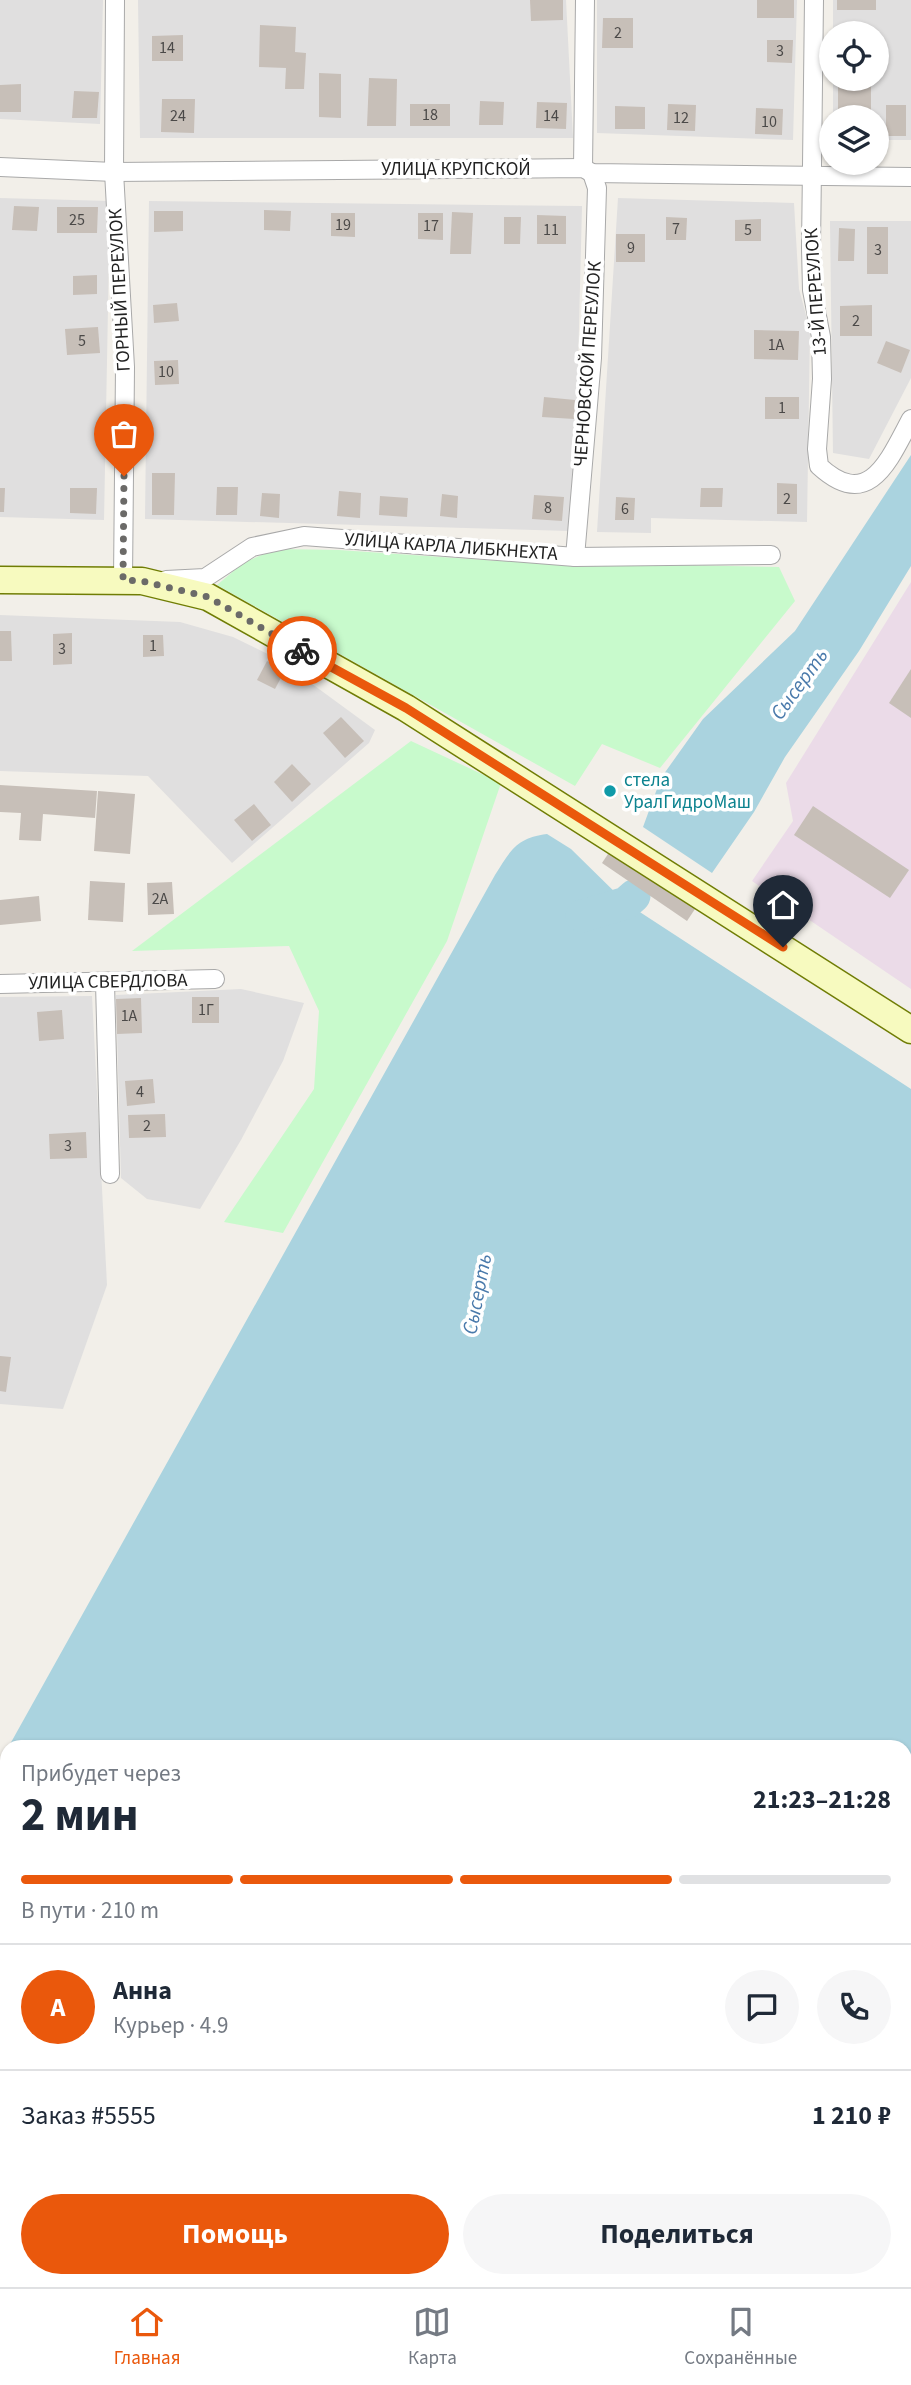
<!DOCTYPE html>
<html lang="ru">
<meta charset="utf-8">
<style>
:root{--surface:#fff;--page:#f6f6f7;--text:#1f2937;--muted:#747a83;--line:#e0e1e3;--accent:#ea580c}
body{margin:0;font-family:"Source Sans 3",sans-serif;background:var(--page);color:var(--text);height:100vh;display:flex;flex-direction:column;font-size:26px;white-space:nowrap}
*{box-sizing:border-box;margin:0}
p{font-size:23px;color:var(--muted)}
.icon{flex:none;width:38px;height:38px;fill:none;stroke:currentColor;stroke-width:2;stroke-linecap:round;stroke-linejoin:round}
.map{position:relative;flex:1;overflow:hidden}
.sheet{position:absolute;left:0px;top:1740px;width:912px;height:548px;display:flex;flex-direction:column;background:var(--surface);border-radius:21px 21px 0 0;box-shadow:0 2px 5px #0004}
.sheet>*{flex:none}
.controls{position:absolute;left:819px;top:21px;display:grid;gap:14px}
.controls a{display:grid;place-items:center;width:70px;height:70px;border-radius:50%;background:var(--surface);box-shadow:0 2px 5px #0004;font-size:35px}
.pin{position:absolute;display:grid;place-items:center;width:60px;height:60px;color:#fff;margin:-72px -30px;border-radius:50% 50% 50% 0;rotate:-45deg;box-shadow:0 0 7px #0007}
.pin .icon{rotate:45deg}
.courier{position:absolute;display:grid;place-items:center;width:70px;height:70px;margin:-35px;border:5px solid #ea580c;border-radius:50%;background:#fff;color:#222;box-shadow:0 2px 9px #0007}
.summary em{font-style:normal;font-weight:700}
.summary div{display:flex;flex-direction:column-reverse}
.summary{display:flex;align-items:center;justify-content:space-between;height:119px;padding:0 21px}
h1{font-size:46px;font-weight:700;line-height:52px}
.bar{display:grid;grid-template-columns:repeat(4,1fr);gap:10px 7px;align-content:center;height:84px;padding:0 21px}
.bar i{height:9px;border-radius:5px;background:var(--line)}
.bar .active{background:var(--accent)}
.bar p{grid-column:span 4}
.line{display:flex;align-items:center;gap:18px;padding:0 21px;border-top:2px solid var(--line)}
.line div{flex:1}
.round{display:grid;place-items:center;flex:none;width:74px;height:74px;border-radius:37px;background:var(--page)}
.cta{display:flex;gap:14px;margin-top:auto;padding:14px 21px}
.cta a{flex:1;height:80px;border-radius:42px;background:var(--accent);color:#fff;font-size:28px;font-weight:700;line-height:80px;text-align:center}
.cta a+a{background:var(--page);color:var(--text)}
.menu{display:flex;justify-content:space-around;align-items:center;height:98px;border-top:2px solid var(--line);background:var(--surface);font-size:19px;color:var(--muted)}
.menu a{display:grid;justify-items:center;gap:4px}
.menu .active{color:var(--accent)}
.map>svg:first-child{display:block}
.residential{fill:#e0dfdf}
.industrial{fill:#ebdbe8}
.forest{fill:#add19e}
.park{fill:#c8facc}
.water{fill:#aad3df}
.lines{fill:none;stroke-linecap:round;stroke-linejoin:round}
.river{stroke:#aad3df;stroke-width:33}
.building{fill:#c7bfb8}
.street-casing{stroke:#a9a9a9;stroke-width:20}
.secondary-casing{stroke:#707d05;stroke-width:29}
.street{stroke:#fff;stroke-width:18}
.secondary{stroke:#f7fabf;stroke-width:26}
.done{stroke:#6b6a68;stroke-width:7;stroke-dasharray:0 12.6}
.route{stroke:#ea580c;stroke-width:9}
.culture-dot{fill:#0f9aa8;stroke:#fff;stroke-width:2.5}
.labels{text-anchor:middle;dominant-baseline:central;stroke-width:7;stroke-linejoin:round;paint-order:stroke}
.number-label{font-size:16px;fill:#4b4948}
.street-label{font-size:19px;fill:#222;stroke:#fff}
.culture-label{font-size:19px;fill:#0d838f;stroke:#fff;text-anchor:start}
.water-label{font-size:21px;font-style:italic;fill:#4a7aab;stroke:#fff}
</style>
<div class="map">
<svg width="911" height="2287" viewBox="0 0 911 2287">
<rect width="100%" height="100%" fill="#f2efe9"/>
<g class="residential">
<polygon points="0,0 103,0 100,124 0,119"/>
<polygon points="138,0 566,0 573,138 140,138"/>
<polygon points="597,0 797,0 793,140 597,133"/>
<polygon points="833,0 911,0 911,140 877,140 877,117 833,117 833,79 877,79 877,33 833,33"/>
<polygon points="0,198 110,201 104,520 0,517"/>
<polygon points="618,198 794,203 799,289 810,330 807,522 651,518 651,533 597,532"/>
<polygon points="149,201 582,206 577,406 570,531 145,519"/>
<polygon points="830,221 911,221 911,378 869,459 833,453"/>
<polygon points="0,615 180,622 233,637 278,659 375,730 369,743 232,863 148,776 0,771"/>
<polygon points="241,989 304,1003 283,1061 241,1140 200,1209 147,1199 121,1178 116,995"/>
<polygon points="92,996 107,1285 63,1409 0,1404 0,997"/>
</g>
<polygon class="industrial" points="911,582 911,989 752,881 793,821 786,783"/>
<polygon class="forest" points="905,1943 911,1943 911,2287 482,2287 484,2280 905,2280"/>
<g class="park">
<polygon points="276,549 339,550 500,561 779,567 795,601 660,768 602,744 575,786 217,585 243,563"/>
<polygon points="411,741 501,783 447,941 283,1233 224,1222 314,1089 319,1011 289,946 132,951"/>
</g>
<g class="water">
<polygon points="911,455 911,566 859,651 785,757 754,812 712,873 643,827 661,778 703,719 795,631"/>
<path d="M547,834l24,15 55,54 285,186v731l-6,1v-75h-896l486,-871c16,-25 21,-37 52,-41z"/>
<polygon points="7,1749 7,2093 0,2098 0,1762"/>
<polygon points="350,2280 462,2280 461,2287 350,2287"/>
</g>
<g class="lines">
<polyline class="river" points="582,916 626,903 634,896"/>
</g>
<g class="building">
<polygon points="530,0 563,0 563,20 531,21"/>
<rect x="757" y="0" width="37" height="18"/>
<rect x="837" y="0" width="39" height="10"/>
<polygon points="603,18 633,18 633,48 602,48"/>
<polygon points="260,25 296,27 295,52 306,53 304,89 285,89 286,68 259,67"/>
<polygon points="183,35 183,61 152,61 152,36"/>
<polygon points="767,40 793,40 792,63 767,62"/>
<polygon points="319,73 341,74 341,118 319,117"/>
<polygon points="369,78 397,79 396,126 367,126"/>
<rect x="838" y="79" width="33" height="38"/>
<polygon points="21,84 21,112 0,112 0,85"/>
<polygon points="74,91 99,92 97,118 72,118"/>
<polygon points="162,99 195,99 194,133 161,132"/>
<polygon points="480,101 504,102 503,125 479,125"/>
<polygon points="537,102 567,103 566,129 536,128"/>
<rect x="410" y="104" width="40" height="22"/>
<polygon points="668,104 696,105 695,131 667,130"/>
<rect x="886" y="105" width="20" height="31"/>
<polygon points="615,106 645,107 645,129 615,129"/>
<polygon points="756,108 783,109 782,135 755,134"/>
<polygon points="14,206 39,207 37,231 12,230"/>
<polygon points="57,207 98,207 97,233 57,233"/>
<polygon points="264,210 291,211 290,231 264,230"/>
<polygon points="154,211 183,211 183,231 154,232"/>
<polygon points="452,212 473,213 471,254 450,254"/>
<polygon points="331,213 355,213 355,237 331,236"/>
<polygon points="418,213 443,213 443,240 418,239"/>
<polygon points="537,215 566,216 566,244 537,244"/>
<polygon points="504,217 521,217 520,244 504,244"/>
<polygon points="666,217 687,218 686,240 666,240"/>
<polygon points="761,219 761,241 735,241 735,220"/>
<rect x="867" y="227" width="21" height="47"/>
<polygon points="839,228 855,229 854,261 838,261"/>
<rect x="616" y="234" width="29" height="28"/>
<polygon points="97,275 97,294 73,295 73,276"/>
<polygon points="177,303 179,321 154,323 153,305"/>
<polygon points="872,305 872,336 840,336 840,306"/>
<polygon points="98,327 100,353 67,355 65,329"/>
<polygon points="754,330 799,331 798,360 754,359"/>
<polygon points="886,341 910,350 901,373 877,363"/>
<polygon points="178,360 179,384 155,385 154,361"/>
<polygon points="544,397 575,400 574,419 542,417"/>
<rect x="765" y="397" width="34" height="22"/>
<polygon points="152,473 175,473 174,515 152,515"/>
<polygon points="777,483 797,484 797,514 777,514"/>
<polygon points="217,487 238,487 237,515 216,515"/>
<polygon points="0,488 5,488 4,512 0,512"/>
<polygon points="70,488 97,488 96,514 70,513"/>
<polygon points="701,488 723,488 722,507 700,507"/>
<polygon points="339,491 361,493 360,518 337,516"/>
<polygon points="262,493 280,494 279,518 260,516"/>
<polygon points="442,494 458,496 457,518 440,516"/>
<polygon points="534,495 564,497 562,521 532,519"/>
<polygon points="380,496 408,498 407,517 379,515"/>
<polygon points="616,497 635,498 634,520 615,520"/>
<polygon points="0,631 11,631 12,661 0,661"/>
<polygon points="72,633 72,664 53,665 53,634"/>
<polygon points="143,635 163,635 164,656 143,657"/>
<polygon points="267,661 285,670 275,689 257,680"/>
<polygon points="911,669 911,718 889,703"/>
<polygon points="341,717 364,741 345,758 323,733"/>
<polygon points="292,764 311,784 292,802 274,782"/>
<polygon points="0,785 97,791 95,818 43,814 41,841 19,840 21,813 0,812"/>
<polygon points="98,791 135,794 130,854 94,851"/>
<polygon points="254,804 271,825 252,841 234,820"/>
<polygon points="813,806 909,870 890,898 794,835"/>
<polygon points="612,848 697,906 687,921 602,863"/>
<polygon points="90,881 125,883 123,922 88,920"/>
<polygon points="172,882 174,914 148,915 147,883"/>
<polygon points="39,896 41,921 0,925 0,900"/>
<rect x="192" y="997" width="27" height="26"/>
<polygon points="141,998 142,1033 117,1034 116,999"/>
<polygon points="62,1010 64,1039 39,1041 37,1012"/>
<polygon points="153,1079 155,1103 127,1106 125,1081"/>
<polygon points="165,1114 166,1137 129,1138 128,1115"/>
<polygon points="86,1132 87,1158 50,1159 49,1134"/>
<polygon points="0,1356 11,1357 6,1392 0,1391"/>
</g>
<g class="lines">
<g class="street-casing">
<g id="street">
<polyline points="115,0 114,172 125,367 123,580"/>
<path d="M814,0l-3,248 1,42 9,47 1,42 -5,70 2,17c50,46 70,-6 92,-47"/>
<polyline points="0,167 114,172 583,168 592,173 911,177"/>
<polyline points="583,168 585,0"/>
<polyline points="575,557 592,358 597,188 592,173"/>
<polyline points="166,580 205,578 252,547 304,536 575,557 771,555"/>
<polyline points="105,983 110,1174"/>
<polyline points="0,984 215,979"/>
</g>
</g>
<g class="secondary-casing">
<polyline id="secondary" points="0,580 142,581 208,597 406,708 911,1030"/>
</g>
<use href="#street" class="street"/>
<use href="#secondary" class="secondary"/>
</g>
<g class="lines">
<polyline class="done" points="124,476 123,580 142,581 208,597 302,651"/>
<polyline class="route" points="302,651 406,708 783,947"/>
</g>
<circle class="culture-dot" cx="610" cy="791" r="7"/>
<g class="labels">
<g class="number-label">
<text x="618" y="33">2</text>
<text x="167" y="48">14</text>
<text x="780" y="51">3</text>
<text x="430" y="115">18</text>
<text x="178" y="116">24</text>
<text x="551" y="116">14</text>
<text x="681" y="118">12</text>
<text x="769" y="122">10</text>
<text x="77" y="220">25</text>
<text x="343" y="225">19</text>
<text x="431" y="226">17</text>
<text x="676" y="229">7</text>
<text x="551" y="230">11</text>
<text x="748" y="230">5</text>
<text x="631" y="248">9</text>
<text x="878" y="250">3</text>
<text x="856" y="321">2</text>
<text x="82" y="341">5</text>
<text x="776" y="345">1А</text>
<text x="166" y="372">10</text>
<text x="782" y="408">1</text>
<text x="787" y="499">2</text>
<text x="548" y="508">8</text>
<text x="625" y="509">6</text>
<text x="153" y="646">1</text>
<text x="62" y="649">3</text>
<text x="160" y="899">2А</text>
<text x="206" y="1010">1Г</text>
<text x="129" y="1016">1А</text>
<text x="140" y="1092">4</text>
<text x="147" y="1126">2</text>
<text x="68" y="1146">3</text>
</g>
<g class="street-label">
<text x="456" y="169">УЛИЦА КРУПСКОЙ</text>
<text transform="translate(120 290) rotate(-93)">ГОРНЫЙ ПЕРЕУЛОК</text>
<text transform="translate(816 292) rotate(-94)">13-Й ПЕРЕУЛОК</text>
<text transform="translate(588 364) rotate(-86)">ЧЕРНОВСКОЙ ПЕРЕУЛОК</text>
<text transform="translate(451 547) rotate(4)">УЛИЦА КАРЛА ЛИБКНЕХТА</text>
<text transform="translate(108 982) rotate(-1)">УЛИЦА СВЕРДЛОВА</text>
</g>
<g class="culture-label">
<text x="624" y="780">стела<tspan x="624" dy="22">УралГидроМаш</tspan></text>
</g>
<g class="water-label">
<text transform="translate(799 684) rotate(-54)">Сысерть</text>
<text transform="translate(477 1294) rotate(-79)">Сысерть</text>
</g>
</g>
</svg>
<div class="controls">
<a><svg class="icon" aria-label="locate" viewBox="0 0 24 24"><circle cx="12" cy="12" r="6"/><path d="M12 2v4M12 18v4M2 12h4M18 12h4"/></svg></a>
<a><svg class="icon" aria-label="layers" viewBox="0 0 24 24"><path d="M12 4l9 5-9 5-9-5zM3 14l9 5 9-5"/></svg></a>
</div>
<div class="pin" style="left:124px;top:476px;background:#ea580c"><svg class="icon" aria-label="bag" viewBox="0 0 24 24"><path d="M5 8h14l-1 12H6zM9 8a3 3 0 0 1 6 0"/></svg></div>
<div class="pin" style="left:783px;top:947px;background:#1f2937"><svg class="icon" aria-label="home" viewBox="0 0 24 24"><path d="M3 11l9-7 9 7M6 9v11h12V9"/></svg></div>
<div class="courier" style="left:302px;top:651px"><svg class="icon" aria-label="bike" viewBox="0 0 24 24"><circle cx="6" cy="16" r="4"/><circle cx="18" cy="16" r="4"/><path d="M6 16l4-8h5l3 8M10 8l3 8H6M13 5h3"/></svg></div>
<section class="sheet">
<div class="summary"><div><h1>2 мин</h1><p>Прибудет через</p></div><em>21:23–21:28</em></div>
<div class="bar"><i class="active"></i><i class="active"></i><i class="active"></i><i></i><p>В пути · 210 m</p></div>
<div class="line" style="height:126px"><b class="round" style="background:var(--accent);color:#fff">А</b><div><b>Анна</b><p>Курьер · 4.9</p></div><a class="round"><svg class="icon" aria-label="chat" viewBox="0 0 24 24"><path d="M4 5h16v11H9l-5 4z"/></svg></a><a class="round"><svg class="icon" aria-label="phone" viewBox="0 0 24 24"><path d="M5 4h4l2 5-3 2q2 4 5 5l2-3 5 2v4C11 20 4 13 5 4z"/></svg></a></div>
<div class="line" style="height:91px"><div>Заказ #5555</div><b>1 210 ₽</b></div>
<div class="cta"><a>Помощь</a><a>Поделиться</a></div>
</section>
</div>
<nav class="menu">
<a class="active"><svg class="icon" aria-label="home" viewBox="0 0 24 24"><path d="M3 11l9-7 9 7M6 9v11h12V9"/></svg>Главная</a>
<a><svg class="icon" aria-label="map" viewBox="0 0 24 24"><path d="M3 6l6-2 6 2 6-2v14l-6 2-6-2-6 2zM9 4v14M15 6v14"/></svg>Карта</a>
<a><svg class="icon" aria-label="saved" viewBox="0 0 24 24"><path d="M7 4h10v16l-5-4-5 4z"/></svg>Сохранённые</a>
</nav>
